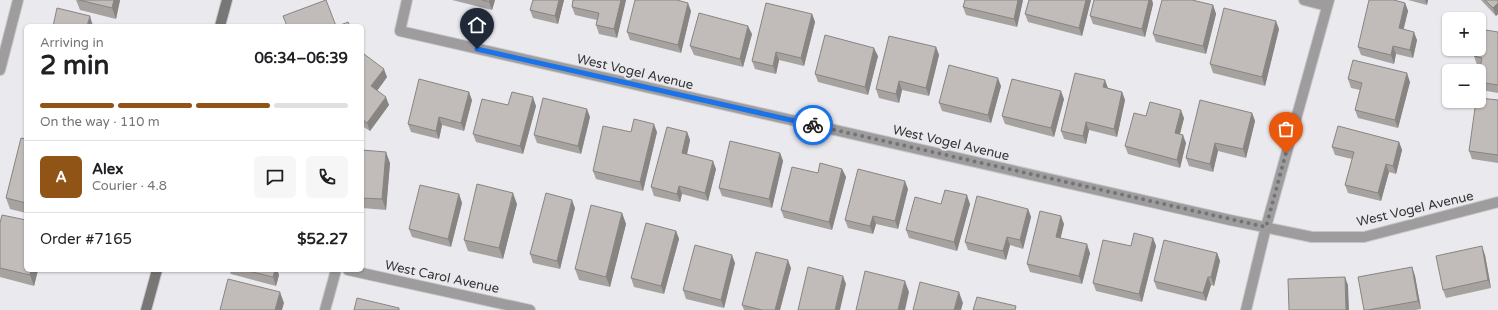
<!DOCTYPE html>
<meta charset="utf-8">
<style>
:root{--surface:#fff;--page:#f6f6f6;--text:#202124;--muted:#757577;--line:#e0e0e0;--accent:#915417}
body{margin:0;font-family:"Varela Round",sans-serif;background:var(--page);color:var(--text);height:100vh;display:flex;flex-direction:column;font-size:15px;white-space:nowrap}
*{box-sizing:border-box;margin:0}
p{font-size:13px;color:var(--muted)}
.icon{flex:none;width:22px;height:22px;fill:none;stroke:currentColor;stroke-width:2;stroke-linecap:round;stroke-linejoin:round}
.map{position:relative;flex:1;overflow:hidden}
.sheet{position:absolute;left:24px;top:24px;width:340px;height:248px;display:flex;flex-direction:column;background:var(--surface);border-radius:6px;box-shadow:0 1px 3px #0004}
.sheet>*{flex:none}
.controls{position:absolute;left:1442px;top:12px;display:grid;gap:8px}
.controls a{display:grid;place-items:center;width:44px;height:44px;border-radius:6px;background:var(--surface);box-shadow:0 1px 3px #0004;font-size:20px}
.pin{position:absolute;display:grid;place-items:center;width:34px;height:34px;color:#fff;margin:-41px -17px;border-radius:50% 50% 50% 0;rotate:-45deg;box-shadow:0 0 4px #0007}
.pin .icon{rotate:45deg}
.courier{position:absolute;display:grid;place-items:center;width:40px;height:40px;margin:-20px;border:3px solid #1a73e8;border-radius:50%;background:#fff;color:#222;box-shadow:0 1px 5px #0007}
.head em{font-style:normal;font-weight:700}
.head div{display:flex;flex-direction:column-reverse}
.head{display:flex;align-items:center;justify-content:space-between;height:68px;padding:0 16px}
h1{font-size:26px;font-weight:700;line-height:30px}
.bar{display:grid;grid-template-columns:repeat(4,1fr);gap:6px 4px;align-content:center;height:48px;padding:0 16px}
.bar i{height:5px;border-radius:3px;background:var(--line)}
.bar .active{background:var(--accent)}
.bar p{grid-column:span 4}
.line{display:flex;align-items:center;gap:10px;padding:0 16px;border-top:1px solid var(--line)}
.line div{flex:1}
.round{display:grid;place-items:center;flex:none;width:42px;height:42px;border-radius:6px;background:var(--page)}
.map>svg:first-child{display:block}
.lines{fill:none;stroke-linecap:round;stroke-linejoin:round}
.street-casing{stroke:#c6c6c9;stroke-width:12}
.secondary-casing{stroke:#c6c6c9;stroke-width:12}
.street{stroke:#9e9c9c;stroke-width:10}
.secondary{stroke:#797676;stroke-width:10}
.wall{fill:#a6a2a0}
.shaded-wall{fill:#878482}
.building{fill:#c1bcba;stroke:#878482}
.done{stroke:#747476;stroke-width:4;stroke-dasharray:0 7.2}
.route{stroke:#1a73e8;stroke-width:5}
.labels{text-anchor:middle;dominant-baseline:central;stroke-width:4;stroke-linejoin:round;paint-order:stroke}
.street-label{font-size:13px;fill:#343435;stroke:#eaeaee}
</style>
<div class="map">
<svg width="1498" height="310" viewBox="0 0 1498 310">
<rect width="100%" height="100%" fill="#eaeaee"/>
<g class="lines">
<g class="street-casing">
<g id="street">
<polyline points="407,0 400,31 1230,220 1312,237 1364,237 1498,202"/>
<polyline points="1304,0 1327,6"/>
<polyline points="0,70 18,0"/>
<polyline points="348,270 530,310"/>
<polyline points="325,310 336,270"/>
<polyline points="1246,310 1266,227 1329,0"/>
</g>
</g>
<g class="secondary-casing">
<g id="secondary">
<polyline points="220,26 227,0"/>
<polyline points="146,310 157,270"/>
</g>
</g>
<use href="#street" class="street"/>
<use href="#secondary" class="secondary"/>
</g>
<g class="wall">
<polygon points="76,0 120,0 116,19 80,10"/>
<polygon points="452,0 495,0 492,10"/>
<polygon points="564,0 558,24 533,18 530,10"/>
<polygon points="573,0 626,0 617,38 599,34 596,25 597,20 575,15 572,7"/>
<polygon points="965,0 1023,0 1017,27 966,15 963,7"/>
<polygon points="1029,0 1091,0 1082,36 1028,22 1025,14"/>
<polygon points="1094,0 1152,0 1153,4 1145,37 1093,24 1090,16"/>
<polygon points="1408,0 1428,0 1427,5"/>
<polygon points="1481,0 1498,0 1498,14 1496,16"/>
<polygon points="1405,3 1408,11 1403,29 1417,40 1413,58 1396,54 1394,64 1361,55 1358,47"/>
<polygon points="1213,5 1216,14 1206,54 1156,42 1153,34"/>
<polygon points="691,11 681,53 630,40 627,32"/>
<polygon points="812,14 815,22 804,66 779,60 776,74 755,69 752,61"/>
<polygon points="1279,29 1265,86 1213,73 1210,64"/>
<polygon points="1498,32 1498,93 1481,90 1479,86 1479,74 1480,65 1477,65 1474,56"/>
<polygon points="752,34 743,67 694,55 690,46"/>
<polygon points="936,47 939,55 929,96 902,90 899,103 879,98 876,89"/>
<polygon points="878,56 868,95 818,82 815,74"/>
<polygon points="362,57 387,77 377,91 389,105 370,131 362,126"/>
<polygon points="1348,79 1410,82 1398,128 1358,118 1355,110 1360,90 1351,88"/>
<polygon points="1001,86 991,123 942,111 939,103"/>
<polygon points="1108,88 1122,92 1125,100 1117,137 1089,130 1086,144 1064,139 1061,131"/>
<polygon points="1064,99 1054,137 1005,124 1002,116"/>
<polygon points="472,100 464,131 442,125 439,139 411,132 408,124"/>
<polygon points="1498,100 1498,163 1472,159 1469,151"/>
<polygon points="508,105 536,106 523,154 476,142 473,134"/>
<polygon points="1252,113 1255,121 1246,158 1218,151 1213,172 1189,166 1186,158"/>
<polygon points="1146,116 1184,118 1180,134 1186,143 1180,168 1128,154 1125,146"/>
<polygon points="590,117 581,154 537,143 534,135"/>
<polygon points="631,132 657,132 643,191 596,179 593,171"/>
<polygon points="687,132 690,140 687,155 716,169 708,201 682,194 680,202 654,196 651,187"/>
<polygon points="26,139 26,213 10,209 6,198"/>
<polygon points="1399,142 1402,150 1396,174 1389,172 1381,201 1348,193 1345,185 1352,159 1335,155 1332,147"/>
<polygon points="362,150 390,163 386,210 362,208"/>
<polygon points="780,153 783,161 772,208 722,196 719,188"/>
<polygon points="842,169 846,177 832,230 784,218 781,210 818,173"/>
<polygon points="908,189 898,229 876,224 873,234 848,228 845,220"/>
<polygon points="459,194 462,203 451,247 412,237 409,229"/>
<polygon points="517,204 503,259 468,251 464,240"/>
<polygon points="941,204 970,204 957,251 909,238 906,230"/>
<polygon points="575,208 560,269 533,263 530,254"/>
<polygon points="1028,209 1031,217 1023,249 1010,245 1006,260 968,250 965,242"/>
<polygon points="622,213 626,224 610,287 579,280 575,269"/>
<polygon points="0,223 38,270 34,286 0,277"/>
<polygon points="1064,224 1060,238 1090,253 1082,284 1030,272 1027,264"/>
<polygon points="676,231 679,239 664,294 634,287 631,278"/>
<polygon points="1153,238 1156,246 1142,302 1096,291 1093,283 1131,246"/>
<polygon points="1217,253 1220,261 1214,286 1211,285 1206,301 1157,289 1154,281"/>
<polygon points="1485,255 1491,288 1446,298 1443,290"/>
<polygon points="735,263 724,308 686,299 683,290"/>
<polygon points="1412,267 1415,276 1421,309 1415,310 1364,310"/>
<polygon points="791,268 780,310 744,310 742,305"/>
<polygon points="229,270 277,270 279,275 276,286 231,274"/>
</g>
<g class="shaded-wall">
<polygon points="114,0 120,0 116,19 112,8"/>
<polygon points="490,0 495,0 492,10 489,2"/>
<polygon points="559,0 564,0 558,24 555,16"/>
<polygon points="621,0 626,0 617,38 614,29"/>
<polygon points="1018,0 1023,0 1017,27 1014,19"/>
<polygon points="1086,0 1091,0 1082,36 1079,28"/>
<polygon points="1149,0 1152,0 1153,4 1145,37 1142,29"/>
<polygon points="1425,0 1428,0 1427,5"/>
<polygon points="688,3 691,11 681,53 678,45"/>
<polygon points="1405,3 1408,11 1402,36 1399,28"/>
<polygon points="1498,3 1498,14 1496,16 1493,8"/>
<polygon points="1213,5 1216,14 1206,54 1203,46"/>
<polygon points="812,14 815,22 804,66 801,58"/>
<polygon points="90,16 93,26 87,26"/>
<polygon points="1276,21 1279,29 1265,86 1262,77"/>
<polygon points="748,26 752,34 743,67 740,59"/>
<polygon points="1414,32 1417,40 1413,58 1410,50"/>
<polygon points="1393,46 1396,54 1394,64 1391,55"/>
<polygon points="936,47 939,55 929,96 926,88"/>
<polygon points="874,48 878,56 868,95 865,87"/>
<polygon points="776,52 779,60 776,74 773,66"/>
<polygon points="384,69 387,77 374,95 371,86"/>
<polygon points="1407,73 1410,82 1398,128 1395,120"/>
<polygon points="998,78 1001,86 991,123 988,115"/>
<polygon points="1105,80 1108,88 1106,95 1103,87"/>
<polygon points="899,81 902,90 899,103 896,94"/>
<polygon points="1061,91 1064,99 1054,137 1051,128"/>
<polygon points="469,92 472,100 464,131 461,123"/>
<polygon points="1122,92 1125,100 1117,137 1114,129"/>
<polygon points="386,97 389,105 370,131 367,123"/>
<polygon points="533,97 536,106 523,154 520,146"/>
<polygon points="587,109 590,117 581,154 578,146"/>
<polygon points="1181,110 1184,118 1178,141 1175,133"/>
<polygon points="1252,113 1255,121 1246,158 1243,149"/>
<polygon points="439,117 442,125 439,139 436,131"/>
<polygon points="1086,122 1089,130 1086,144 1083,136"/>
<polygon points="654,124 657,132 643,191 640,182"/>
<polygon points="687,132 690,140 685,162 682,153"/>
<polygon points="1183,135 1186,143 1180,168 1177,160"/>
<polygon points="1399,142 1402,150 1396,174 1393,166"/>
<polygon points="1215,143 1218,151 1213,172 1210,164"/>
<polygon points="386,152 390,163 386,210 382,199"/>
<polygon points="780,153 783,161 772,208 769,199"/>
<polygon points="713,161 716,169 708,201 705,193"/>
<polygon points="1386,164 1389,172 1381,201 1378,193"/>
<polygon points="842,169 846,177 832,230 829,222"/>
<polygon points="905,181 908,189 898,229 895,221"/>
<polygon points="679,186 682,194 680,202 677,194"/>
<polygon points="513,193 517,204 503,259 499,248"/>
<polygon points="459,194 462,203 451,247 448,239"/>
<polygon points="967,195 970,204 957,251 954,242"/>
<polygon points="572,200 575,208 560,269 557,261"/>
<polygon points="1028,209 1031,217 1023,249 1020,240"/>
<polygon points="622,213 626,224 610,287 606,277"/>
<polygon points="873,216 876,224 873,234 870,226"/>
<polygon points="1061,216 1064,224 1059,245 1056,237"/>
<polygon points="676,231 679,239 664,294 661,286"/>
<polygon points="1007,237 1010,245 1006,260 1003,251"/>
<polygon points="1153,238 1156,246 1142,302 1139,294"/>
<polygon points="1087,244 1090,253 1082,284 1079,276"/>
<polygon points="1482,246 1485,255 1491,288 1488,280"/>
<polygon points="1217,253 1220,261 1214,286 1211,277"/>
<polygon points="732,255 735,263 724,308 721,300"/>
<polygon points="788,260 791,268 780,310 775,310"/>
<polygon points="1412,267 1415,276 1421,309 1418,301"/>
<polygon points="31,270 38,270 34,286 30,275"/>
<polygon points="275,270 277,270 279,275 276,286 273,277"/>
<polygon points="843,276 846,284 840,310 835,310"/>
<polygon points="1208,277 1211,285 1206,301 1203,293"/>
<polygon points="1345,277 1348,285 1349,310 1346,310"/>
<polygon points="905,281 909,292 905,310 898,310"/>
<polygon points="280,292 284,303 282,310 275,310"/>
<polygon points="959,292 963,303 961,310 954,310"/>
</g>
<g class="building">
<polygon points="79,0 114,0 112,8"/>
<polygon points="326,0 336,26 287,26 283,16"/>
<polygon points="482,0 490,0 489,2"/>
<polygon points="533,0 559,0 555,16 530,10"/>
<polygon points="573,0 621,0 614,29 596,25 599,13 572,7"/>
<polygon points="635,0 677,0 688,3 678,45 627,32"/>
<polygon points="965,0 1018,0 1014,19 963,7"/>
<polygon points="1029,0 1086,0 1079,28 1025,14"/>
<polygon points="1094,0 1149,0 1142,29 1090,16"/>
<polygon points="1162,0 1192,0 1213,5 1203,46 1153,34"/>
<polygon points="1369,0 1394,0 1405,3 1399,28 1414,32 1410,50 1393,46 1391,55 1358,47"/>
<polygon points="1485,0 1498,0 1498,3 1493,8"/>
<polygon points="766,3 812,14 801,58 776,52 773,66 752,61"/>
<polygon points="57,8 90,16 87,26 53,26"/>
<polygon points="1224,8 1276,21 1262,77 1210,64"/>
<polygon points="699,13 748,26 740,59 690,46"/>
<polygon points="348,22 350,26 338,26"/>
<polygon points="1479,29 1498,32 1498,85 1479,82 1479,74 1482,58 1474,56 1475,49 1479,49"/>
<polygon points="825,35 874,48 865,87 815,74"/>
<polygon points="889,36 936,47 926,88 899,81 896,94 876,89"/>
<polygon points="364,54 384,69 371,86 386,97 367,123 362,119 362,57"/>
<polygon points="1353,60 1407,73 1395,120 1355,110 1362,83 1348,79"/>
<polygon points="949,65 998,78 988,115 939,103"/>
<polygon points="1075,73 1105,80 1103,87 1122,92 1114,129 1086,122 1083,136 1061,131"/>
<polygon points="419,79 469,92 461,123 439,117 436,131 408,124"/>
<polygon points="1012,79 1061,91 1051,128 1002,116"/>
<polygon points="512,92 533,97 520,146 473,134 482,99 508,105"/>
<polygon points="543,98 587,109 578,146 534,135"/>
<polygon points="1479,98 1498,100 1498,155 1469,151 1476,101 1479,101"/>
<polygon points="1200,100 1252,113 1243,149 1215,143 1210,164 1186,158"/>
<polygon points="1150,102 1181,110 1175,133 1183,135 1177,160 1125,146 1134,113 1146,116"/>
<polygon points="634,119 654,124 640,182 593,171 603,126 631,132"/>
<polygon points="1338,126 1399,142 1393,166 1386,164 1378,193 1345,185 1354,152 1332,147"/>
<polygon points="667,127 687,132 682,153 713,161 705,193 679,186 677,194 651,187"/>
<polygon points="21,138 26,139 26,203 6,198"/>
<polygon points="730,141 780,153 769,199 719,188"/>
<polygon points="362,150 386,152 382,199 362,198"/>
<polygon points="820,163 842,169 829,222 781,210 792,167 818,173"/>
<polygon points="858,169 905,181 895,221 873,216 870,226 845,220"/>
<polygon points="477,184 513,193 499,248 464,240"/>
<polygon points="420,185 459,194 448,239 409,229"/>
<polygon points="945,190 967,195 954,242 906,230 915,197 941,204"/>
<polygon points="546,193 572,200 557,261 530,254"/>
<polygon points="977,196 1028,209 1020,240 1007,237 1003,251 965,242"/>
<polygon points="591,205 622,213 606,277 575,269"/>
<polygon points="1040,211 1061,216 1056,237 1087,244 1079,276 1027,264"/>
<polygon points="2,215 26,220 26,270 31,270 30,275 0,268 0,223"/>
<polygon points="646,223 676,231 661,286 631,278"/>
<polygon points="1134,233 1153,238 1139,294 1093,283 1103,240 1131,246"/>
<polygon points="1164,240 1217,253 1211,277 1208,277 1203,293 1154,281"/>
<polygon points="695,245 732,255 721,300 683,290"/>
<polygon points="1482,246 1488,280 1443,290 1436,256"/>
<polygon points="756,252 788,260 775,310 762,310 742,305"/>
<polygon points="808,267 843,276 835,310 798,310"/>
<polygon points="1412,267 1418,301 1368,310 1364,310 1358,277"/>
<polygon points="244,270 275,270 273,277"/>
<polygon points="865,271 905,281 898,310 856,310"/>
<polygon points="1345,277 1346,310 1289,310 1288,279"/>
<polygon points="228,279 280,292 275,310 220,310"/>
<polygon points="920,282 959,292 954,310 913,310"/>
<polygon points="977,297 1016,306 1015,310 973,310"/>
<polygon points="357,298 399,308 399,310 354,310"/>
</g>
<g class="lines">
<polyline class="done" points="813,125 1266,227 1286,153"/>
<polyline class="route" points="477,49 813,125"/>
</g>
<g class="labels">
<g class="street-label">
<text transform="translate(635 72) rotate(13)">West Vogel Avenue</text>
<text transform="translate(951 143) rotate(13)">West Vogel Avenue</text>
<text transform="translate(1415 209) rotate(-13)">West Vogel Avenue</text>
<text transform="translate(442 277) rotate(12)">West Carol Avenue</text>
</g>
</g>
</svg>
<div class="controls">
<a>+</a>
<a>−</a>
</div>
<div class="pin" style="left:1286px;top:153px;background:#ea580c"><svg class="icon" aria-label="bag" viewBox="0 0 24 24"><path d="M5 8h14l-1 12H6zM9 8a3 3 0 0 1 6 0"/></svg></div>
<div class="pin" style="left:477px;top:49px;background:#1f2937"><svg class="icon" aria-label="home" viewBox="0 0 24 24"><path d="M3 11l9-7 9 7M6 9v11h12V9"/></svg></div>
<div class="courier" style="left:813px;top:125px"><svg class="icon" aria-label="bike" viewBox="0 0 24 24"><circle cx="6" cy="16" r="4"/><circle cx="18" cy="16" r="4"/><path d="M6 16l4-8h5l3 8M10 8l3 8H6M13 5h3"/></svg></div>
<section class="sheet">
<div class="head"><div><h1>2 min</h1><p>Arriving in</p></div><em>06:34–06:39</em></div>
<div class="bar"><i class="active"></i><i class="active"></i><i class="active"></i><i></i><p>On the way · 110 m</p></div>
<div class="line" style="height:72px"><b class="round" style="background:var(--accent);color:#fff">A</b><div><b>Alex</b><p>Courier · 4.8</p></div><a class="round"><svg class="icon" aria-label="chat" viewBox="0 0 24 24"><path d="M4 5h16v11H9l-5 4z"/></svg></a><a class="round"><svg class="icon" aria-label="phone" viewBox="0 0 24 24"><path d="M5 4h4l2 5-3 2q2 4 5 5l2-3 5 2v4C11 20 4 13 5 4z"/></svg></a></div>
<div class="line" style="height:52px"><div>Order #7165</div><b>$52.27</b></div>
</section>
</div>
